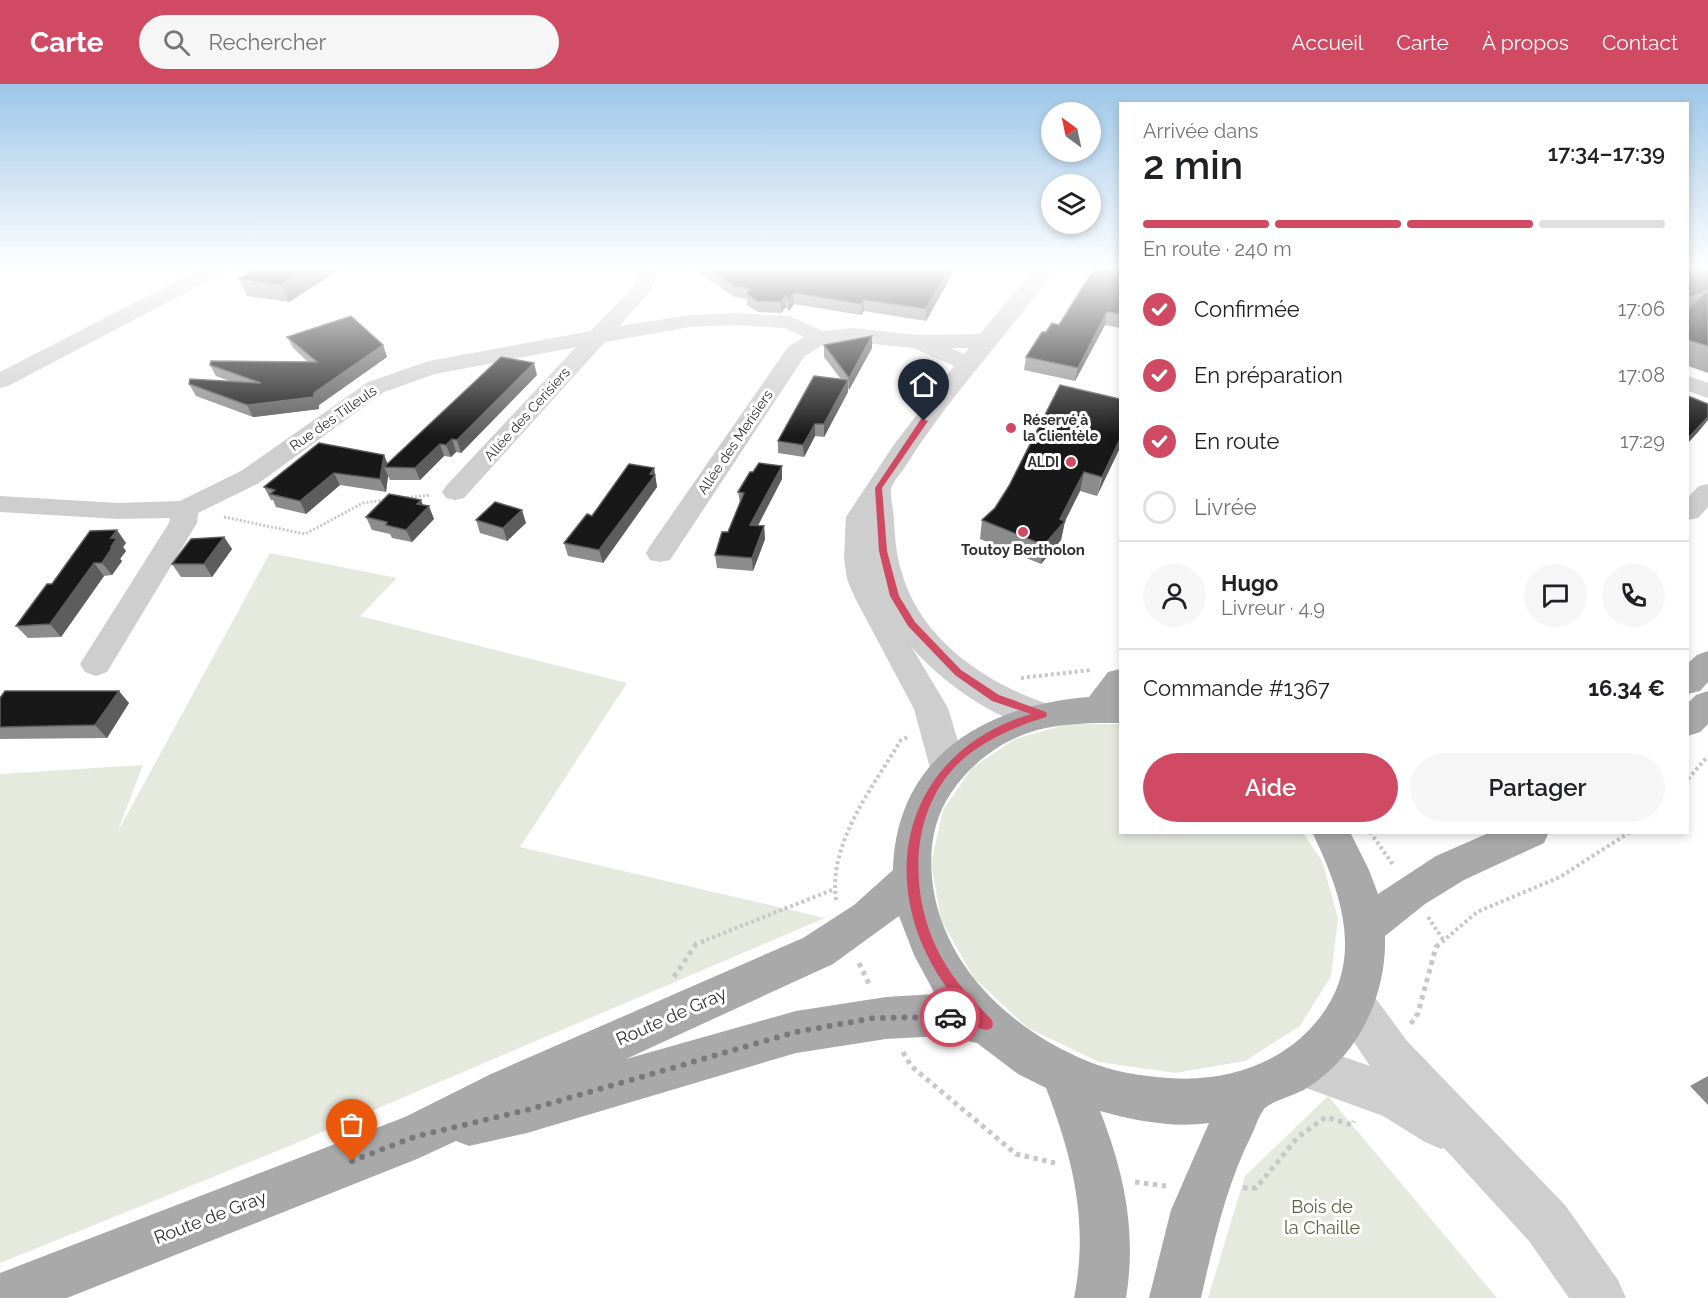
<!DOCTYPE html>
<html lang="fr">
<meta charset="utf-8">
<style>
:root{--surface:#fff;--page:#f6f6f6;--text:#202124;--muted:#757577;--line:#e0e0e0;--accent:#d14a63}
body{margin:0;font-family:Raleway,sans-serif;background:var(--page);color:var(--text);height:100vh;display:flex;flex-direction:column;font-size:22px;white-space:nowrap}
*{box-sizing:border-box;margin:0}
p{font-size:20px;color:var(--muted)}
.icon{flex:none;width:33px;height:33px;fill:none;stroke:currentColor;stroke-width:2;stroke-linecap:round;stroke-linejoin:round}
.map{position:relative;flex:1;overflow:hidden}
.details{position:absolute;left:1119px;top:18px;width:570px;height:732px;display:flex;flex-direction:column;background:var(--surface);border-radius:0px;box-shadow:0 3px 9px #0003}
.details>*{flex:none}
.needle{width:39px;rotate:327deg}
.tools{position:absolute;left:1041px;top:18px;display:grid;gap:12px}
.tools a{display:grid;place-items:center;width:60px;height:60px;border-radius:50%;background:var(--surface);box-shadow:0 3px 9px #0003;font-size:30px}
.pin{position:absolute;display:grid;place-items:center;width:51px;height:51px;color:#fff;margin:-62px -26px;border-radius:50% 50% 50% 0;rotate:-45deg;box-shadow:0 0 6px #0007}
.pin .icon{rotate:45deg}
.courier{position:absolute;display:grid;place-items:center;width:60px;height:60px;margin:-30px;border:4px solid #d14a63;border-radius:50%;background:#fff;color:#222;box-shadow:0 2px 8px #0007}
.summary em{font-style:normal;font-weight:600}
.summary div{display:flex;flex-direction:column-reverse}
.summary{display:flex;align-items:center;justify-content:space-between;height:102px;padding:0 24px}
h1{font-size:39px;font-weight:600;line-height:45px}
.bar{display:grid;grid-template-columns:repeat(4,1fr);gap:9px 6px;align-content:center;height:72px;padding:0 24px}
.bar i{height:8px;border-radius:4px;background:var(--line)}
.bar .on{background:var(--accent)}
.bar p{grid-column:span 4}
.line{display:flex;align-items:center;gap:15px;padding:0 24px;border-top:2px solid var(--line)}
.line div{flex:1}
.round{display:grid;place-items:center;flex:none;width:63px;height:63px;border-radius:32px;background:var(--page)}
ol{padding:0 24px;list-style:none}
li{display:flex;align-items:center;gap:18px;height:66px}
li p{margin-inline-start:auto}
li .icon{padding:6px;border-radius:50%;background:var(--accent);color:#fff;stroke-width:4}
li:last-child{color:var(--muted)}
li i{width:33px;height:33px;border:3px solid var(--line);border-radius:50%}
.button{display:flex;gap:12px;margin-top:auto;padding:12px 24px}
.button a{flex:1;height:69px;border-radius:36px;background:var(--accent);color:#fff;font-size:24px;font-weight:600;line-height:69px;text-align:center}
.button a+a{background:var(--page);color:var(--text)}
header{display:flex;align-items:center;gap:36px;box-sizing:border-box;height:84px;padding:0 30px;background:var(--accent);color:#fff}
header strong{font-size:28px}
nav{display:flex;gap:33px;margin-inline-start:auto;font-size:21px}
.search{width:420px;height:54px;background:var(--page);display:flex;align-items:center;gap:15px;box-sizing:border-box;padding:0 21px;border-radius:33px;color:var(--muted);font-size:22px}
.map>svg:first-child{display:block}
.green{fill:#e5e9de}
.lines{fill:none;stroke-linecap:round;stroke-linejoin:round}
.path-far2{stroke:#c8c8c8;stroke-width:3;stroke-dasharray:2 2;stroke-linecap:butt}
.path-far1{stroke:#c8c8c8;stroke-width:4;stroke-dasharray:3 3;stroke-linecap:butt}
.path{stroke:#c8c8c8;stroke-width:5;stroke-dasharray:4.5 4.5;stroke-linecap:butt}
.minor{fill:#cecece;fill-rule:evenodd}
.major{fill:#a9a9a9;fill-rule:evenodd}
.wall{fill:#8c8c8c}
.shaded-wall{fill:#5d5d5d}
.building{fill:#181818;stroke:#5d5d5d;stroke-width:1.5}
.route{fill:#d14a63}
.done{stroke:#797979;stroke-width:6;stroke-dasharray:0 10.8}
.poi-dot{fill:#d14a63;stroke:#fff;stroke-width:2}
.labels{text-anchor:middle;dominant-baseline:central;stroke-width:6;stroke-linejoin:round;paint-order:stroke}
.far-street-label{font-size:14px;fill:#313131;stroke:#fff}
.far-poi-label{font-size:14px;font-weight:bold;fill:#313131;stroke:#fff;text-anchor:start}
.poi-label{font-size:15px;font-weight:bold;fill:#313131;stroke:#fff}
.near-street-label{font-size:18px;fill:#313131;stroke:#fff}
.near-park-label{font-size:18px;fill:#586843;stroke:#fff}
</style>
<header>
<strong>Carte</strong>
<div class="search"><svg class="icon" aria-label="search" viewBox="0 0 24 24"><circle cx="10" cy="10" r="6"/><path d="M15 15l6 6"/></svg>Rechercher</div>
<nav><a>Accueil</a><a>Carte</a><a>À propos</a><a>Contact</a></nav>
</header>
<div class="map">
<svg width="1708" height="1214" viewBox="0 0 1708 1214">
<rect width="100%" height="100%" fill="#fff"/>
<g class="green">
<polygon points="270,469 397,494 360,532 627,599 520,763 825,834 282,1065 0,1179 0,690 143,681 117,749"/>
<polygon points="1068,640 1120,640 1120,748 1303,749 1322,777 1338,834 1331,892 1300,942 1245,977 1175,989 1099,978 1028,944 974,894 941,836 931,779 943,726 972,684 1015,655"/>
<polygon points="1328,1012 1497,1214 1208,1214 1245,1092"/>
</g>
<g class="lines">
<g class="path-far2">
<polyline points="403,414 431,411"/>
<polyline points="224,433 305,450 363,419 387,416"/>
</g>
<g class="path-far1">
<polyline points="1021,594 1091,586"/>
<polyline points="1688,695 1708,672"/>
<polyline points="1370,748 1394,782"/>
<path d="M836,816c-8,-57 37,-113 65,-160l7,-3"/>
<polyline points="1428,833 1444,857"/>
<polyline points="701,858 832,806"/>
<polyline points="1442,858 1477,828 1560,793 1630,748"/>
</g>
<g class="path">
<polyline points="859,879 870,902"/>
<polyline points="674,893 696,860 704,857"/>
<polyline points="1411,940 1418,929 1436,863 1443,857"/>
<polyline points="903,968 911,982 1016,1070 1055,1079"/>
<polyline points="1135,1098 1166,1102"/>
<polyline points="1243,1104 1256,1104 1298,1053 1326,1033 1352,1041 1354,1037"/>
</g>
<g class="minor">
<polygon points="204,183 230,183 227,187 8,302 0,304 0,288"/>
<path d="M629,183h21l6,8 -5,16 -32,35 71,-11 46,-2 53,3 34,15 30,-3 64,7 63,-1 55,-67h21c-48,69 -107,129 -151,200 -3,5 -14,16 -14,23 -1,6 3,22 3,31 1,16 2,33 7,49 19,71 87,115 153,136l5,9 -5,9c-41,13 -118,-46 -143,-78l37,62 18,60 -5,10 -13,4 -13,-4 -5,-10 -16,-59 -59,-111 -8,-19 -3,-21 2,-41 47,-71 61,-80 -41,-18 -60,-6 -29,2 -20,13 -134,203 -10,2 -10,-2 -4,-7 4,-7 138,-199 16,-10 -19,-9 -49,-3 -46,2 -85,15 -141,156 -9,2 -9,-2 -4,-6 4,-6 130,-139 -141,27 -51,18 -125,91 -61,30 -1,10 -90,149 -11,4 -11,-4 -5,-8 89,-141 1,-5 -52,1 -118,-7v-16l118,7 62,-2 61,-30 127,-89 61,-21 162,-30 43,-45 2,-10zM951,264h18l-5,6z"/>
<polygon points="1688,292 1708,299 1708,314 1688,307"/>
<polygon points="1708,400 1708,423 1698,434 1688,436 1688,413 1699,402"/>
<polygon points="1353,898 1368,904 1407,957 1565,1121 1618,1196 1626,1214 1569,1214 1529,1157 1444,1064 1441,1065 1425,1058 1383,1032 1287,997 1281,981 1287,965 1303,959 1370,982 1338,934 1332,919 1338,904"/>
</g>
<g class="major">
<polygon points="1708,567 1708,598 1700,607 1688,610 1688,579 1697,571"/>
<path d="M1120,585v54c-28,0 -56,0 -83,7 -35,10 -66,33 -86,63 -17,25 -22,55 -19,85 8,86 79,152 155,183 26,11 55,15 82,17 52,4 104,-11 140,-48 59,-61 35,-132 3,-198h38l19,38 9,24 58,-38 55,-24h58l-5,11 -80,37 -39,24 -40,32c2,60 -27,120 -78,152 -11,7 -33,12 -42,20 -5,5 -9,17 -12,24 -27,53 -39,109 -52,166h-52l22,-88 38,-87c-37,5 -73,-2 -109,-12 24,61 37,121 26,187h-52c15,-75 -1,-140 -28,-210l-28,-14 -41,-31 -36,-7 -55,3 -90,14 -269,80 -58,13 -13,-5 -39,18 -350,139h-67v-25l405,-156 86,-43 312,-136 51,-33 39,-35c3,-114 93,-165 196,-173l19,-25zM899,832l15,39 21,39 -49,3 -90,14 -170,48 207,-95z"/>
<polygon points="1708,607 1708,640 1700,648 1688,652 1688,619 1696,611"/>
</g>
</g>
<g class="wall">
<polygon points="343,183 289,218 247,212 239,195"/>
<polygon points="690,183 956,183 926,237 864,227 861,231 794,220 789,227 786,223 781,229 758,228 747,221 747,215 735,213"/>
<polygon points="1081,183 1120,183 1120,244 1105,241 1075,297 1024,286 1026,273 1046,248 1059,241 1093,187 1081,185"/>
<polygon points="1688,183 1708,183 1708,289 1688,282"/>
<polygon points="872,252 872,264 849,306 848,304 848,308 824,353 815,352 804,373 778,369 778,357 841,295 824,273 824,261"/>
<polygon points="287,253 383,261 387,273 319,321 319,325 253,333 196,312 189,300 230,297 216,292 210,281 308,278 293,264"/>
<polygon points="537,291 461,369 456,368 451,373 444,372 420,396 390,396 388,392 386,408 340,401 306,430 276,423 273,416 271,416 264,403 384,371 388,380"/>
<polygon points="1120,315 1097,412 1080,407 1065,437 1061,456 1041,480 980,455 982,436"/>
<polygon points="654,384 657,403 603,479 568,472 564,459 592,432"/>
<polygon points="782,395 758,442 764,442 765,455 753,487 717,484 715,471 728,448 740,419 738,408"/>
<polygon points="423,421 434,435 412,458 392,454 390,450 372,446 366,433"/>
<polygon points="476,436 526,439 507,457 480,449"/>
<polygon points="224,453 232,465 212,493 181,493 172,480"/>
<polygon points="126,459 123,463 126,467 120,475 122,477 112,491 104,492 61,553 28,554 16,542 52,500"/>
<polygon points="0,614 129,619 107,654 0,655"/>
<polygon points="1708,992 1708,1021 1690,1002"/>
</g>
<g class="shaded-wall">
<polygon points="310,183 343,183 289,218 281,201"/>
<polygon points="951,183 956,183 926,237 926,225"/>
<polygon points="1708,206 1688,229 1688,214"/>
<polygon points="794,209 794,220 789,227 788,216"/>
<polygon points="785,212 786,223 781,229 781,218"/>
<polygon points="864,216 864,227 861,231 861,220"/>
<polygon points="1107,228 1105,241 1075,297 1078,284"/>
<polygon points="872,252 872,264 849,306 849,294"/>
<polygon points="383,261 387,273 319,321 319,325 253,333 247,321 314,309"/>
<polygon points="534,279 537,291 461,369 457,356"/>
<polygon points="848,296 848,308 824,353 824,340"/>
<polygon points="1708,333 1708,336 1699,347 1688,359 1688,354"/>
<polygon points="815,340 815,352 804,373 803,361"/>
<polygon points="452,355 456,368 451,373 446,361"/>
<polygon points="1120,355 1120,364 1097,412 1102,393"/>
<polygon points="440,360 444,372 420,396 415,384"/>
<polygon points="384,371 389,384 384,383 388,392 386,408 380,395"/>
<polygon points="782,382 782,395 751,454 750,441"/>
<polygon points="654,384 657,403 603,479 599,466"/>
<polygon points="1084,388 1080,407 1065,437 1061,456 1041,480 1044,461 1060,435"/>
<polygon points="334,389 340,401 306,430 300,417"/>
<polygon points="421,416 425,426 429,422 434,435 412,458 406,446 417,420"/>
<polygon points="522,426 526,439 507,457 503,444"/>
<polygon points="764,442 765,455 753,487 752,474"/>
<polygon points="117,446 126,459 123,463 126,467 120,475 122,477 112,491 102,479 111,463 111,454"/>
<polygon points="224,453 232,465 212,493 204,480"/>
<polygon points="94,479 104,492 61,553 50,540"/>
<polygon points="119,607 129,619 107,654 95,641"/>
</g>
<g class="building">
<polygon points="257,183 310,183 281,201 239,195"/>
<polygon points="705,183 951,183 926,225 864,216 861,220 794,209 788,216 785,212 781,218 757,217 746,210 750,205 734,202"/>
<polygon points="1095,183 1120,183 1120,230 1107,228 1078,284 1026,273 1042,248 1046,248 1052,239 1059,241"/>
<polygon points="1688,183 1708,183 1708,206 1688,214"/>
<polygon points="1708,206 1708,262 1688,256 1688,224"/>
<polygon points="351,232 383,261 314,309 314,313 247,321 189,300 190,295 261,299 210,281 211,277 317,278 287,253"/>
<polygon points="872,252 849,294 824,261"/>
<polygon points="501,273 534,279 457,356 452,355 446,361 440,360 415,384 384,383"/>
<polygon points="814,292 848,296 824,340 815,340 803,361 778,357"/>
<polygon points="1060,301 1120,315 1120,355 1102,393 1084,388 1060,435 1065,437 1044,461 982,436 995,424 1009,402"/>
<polygon points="1688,312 1708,320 1708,333 1688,354"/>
<polygon points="319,359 384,371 380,395 334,389 300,417 270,410 275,406 264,403"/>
<polygon points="759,379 782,382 750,441 764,442 752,474 715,471 722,448 728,448 744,409 738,408 750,388 753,388"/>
<polygon points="629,380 654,384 650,390 655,391 599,466 564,459 587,430 592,432"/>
<polygon points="389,410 421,416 417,420 429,422 406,446 386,441 387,438 366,433"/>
<polygon points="495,418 522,426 503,444 476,436"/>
<polygon points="117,446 111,454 117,454 111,463 112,464 102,479 94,479 50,540 16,542 47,500 52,500 90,447"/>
<polygon points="224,453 204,480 172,480 191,455"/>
<polygon points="5,607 119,607 95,641 0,643 0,614"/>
</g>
<linearGradient id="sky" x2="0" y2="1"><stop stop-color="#9dc6e8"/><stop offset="0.52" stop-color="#fff"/><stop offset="1" stop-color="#fff" stop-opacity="0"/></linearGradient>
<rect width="1708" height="353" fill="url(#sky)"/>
<path class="route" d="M921,335l7,2 -46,67 5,63 12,45 16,26 46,48 38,25 47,17 1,3 -1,2c-25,8 -48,17 -70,32 -65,44 -70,133 -40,198 13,28 34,51 56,73l1,4 -1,4 -5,2 -41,-9 -2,-4 2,-4 4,-2 19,3c-98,-101 -83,-256 62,-300l-39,-13 -37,-26 -47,-49 -18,-30 -11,-45 -4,-63z"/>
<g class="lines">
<polyline class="done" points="352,1077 417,1052 527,1026 796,948 874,934 950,933"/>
</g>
<g class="poi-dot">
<circle cx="1011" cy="344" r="6"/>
<circle cx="1071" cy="378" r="6"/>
<circle cx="1023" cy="448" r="6"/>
</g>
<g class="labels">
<g class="far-street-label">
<text transform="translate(527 330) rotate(-48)">Allée des Cerisiers</text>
<text transform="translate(333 334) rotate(-35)">Rue des Tilleuls</text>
<text transform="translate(735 358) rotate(-56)">Allée des Merisiers</text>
</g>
<g class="far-poi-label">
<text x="1023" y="336">Réservé à<tspan x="1023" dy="16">la clientèle</tspan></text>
<text x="1059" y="378" text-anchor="end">ALDI</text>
</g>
<g class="poi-label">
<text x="1023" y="466">Toutoy Bertholon</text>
</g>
<g class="near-street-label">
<text transform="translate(671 932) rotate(-24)">Route de Gray</text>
<text transform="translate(210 1133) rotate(-21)">Route de Gray</text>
</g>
<g class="near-park-label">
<text x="1322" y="1122">Bois de<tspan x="1322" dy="21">la Chaille</tspan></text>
</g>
</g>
</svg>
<div class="tools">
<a><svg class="needle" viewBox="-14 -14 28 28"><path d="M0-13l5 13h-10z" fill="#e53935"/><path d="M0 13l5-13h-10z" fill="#757577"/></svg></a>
<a><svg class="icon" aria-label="layers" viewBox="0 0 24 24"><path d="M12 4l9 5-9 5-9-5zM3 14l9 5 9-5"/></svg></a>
</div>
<div class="pin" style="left:352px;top:1077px;background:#ea580c"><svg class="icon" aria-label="bag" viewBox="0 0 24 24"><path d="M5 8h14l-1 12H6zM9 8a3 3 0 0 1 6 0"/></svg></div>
<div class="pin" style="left:924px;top:337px;background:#1f2937"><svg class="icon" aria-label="home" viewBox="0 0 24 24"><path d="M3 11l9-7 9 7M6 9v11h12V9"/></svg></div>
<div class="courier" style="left:950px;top:933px"><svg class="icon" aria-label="car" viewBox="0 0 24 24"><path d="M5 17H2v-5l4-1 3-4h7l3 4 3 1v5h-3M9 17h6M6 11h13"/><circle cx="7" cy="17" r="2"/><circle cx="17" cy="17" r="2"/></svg></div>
<section class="details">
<div class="summary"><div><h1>2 min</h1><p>Arrivée dans</p></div><em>17:34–17:39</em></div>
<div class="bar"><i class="on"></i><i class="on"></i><i class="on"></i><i></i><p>En route · 240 m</p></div>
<ol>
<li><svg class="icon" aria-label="check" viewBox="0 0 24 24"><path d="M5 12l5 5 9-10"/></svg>Confirmée<p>17:06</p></li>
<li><svg class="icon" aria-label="check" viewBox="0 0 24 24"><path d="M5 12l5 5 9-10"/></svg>En préparation<p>17:08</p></li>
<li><svg class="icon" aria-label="check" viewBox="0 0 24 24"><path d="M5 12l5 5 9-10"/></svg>En route<p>17:29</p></li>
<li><i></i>Livrée</li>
</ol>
<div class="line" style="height:108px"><a class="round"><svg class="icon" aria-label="person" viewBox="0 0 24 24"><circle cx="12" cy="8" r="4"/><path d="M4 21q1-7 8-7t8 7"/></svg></a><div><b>Hugo</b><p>Livreur · 4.9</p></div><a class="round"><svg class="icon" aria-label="chat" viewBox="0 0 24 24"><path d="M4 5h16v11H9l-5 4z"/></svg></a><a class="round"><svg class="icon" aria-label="phone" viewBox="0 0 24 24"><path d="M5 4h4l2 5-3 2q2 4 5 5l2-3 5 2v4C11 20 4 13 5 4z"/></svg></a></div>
<div class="line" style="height:78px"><div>Commande #1367</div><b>16.34 €</b></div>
<div class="button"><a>Aide</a><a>Partager</a></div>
</section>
</div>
